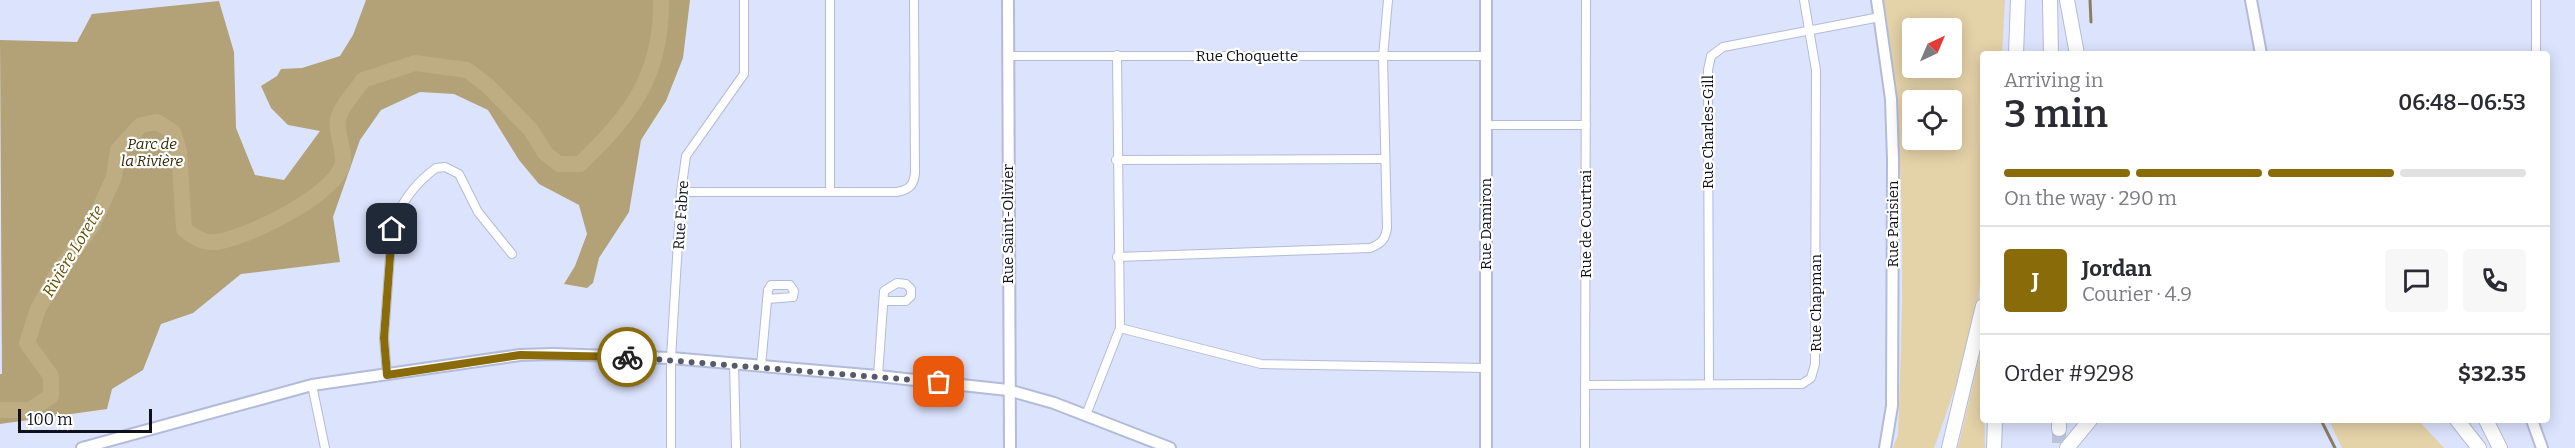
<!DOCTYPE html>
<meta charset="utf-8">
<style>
:root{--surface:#fff;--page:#f7f7f7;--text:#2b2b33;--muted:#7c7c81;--line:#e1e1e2;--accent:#8a6b0a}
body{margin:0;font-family:Bitter,serif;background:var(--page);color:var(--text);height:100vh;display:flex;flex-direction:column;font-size:22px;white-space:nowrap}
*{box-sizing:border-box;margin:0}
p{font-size:20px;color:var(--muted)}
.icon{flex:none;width:33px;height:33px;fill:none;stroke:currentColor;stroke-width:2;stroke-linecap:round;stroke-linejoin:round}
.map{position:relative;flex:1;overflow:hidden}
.panel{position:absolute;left:1980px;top:51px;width:570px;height:372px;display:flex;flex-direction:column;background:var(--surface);border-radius:6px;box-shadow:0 3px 15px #0003}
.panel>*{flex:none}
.needle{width:39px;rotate:44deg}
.buttons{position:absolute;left:1902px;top:18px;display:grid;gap:12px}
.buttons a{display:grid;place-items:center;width:60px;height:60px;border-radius:6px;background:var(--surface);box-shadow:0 3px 15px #0003;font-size:30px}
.scale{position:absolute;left:18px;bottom:15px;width:134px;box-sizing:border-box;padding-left:6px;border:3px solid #0e101b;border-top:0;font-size:16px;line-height:21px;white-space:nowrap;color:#0e101b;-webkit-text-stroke:4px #fff;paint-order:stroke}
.pin{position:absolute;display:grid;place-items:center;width:51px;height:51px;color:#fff;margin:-26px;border-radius:12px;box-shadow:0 3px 9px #0006}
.courier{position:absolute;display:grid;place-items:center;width:60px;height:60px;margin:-30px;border:4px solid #8a6b0a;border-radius:50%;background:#fff;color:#222;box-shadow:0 2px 8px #0007}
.overview em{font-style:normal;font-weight:600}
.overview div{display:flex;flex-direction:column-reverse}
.overview{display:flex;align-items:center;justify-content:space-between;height:102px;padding:0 24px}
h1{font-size:39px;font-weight:600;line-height:45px}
.bar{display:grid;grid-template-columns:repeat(4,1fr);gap:9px 6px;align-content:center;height:72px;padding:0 24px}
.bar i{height:8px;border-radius:4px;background:var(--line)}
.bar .selected{background:var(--accent)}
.bar p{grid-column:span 4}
.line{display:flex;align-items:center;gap:15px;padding:0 24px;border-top:2px solid var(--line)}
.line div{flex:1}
.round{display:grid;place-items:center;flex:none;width:63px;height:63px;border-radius:6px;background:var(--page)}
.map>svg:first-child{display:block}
.green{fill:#e4d2a8;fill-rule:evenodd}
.forest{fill:#b3a178}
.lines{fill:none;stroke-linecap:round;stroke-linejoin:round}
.stream{stroke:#897d63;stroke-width:3}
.river{stroke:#beac82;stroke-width:16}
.highway-tunnel{stroke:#bdc3db;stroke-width:14;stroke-dasharray:14 7;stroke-linecap:butt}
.street-casing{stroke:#b3bbda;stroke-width:10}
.secondary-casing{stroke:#b3bbda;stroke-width:14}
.highway-casing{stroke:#b3bbda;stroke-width:16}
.street{stroke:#fff;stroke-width:8}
.secondary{stroke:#fff;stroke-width:10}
.highway{stroke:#fff;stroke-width:14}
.done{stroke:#565a6a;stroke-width:6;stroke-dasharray:0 10.8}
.route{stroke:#8a6b0a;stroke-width:8}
.labels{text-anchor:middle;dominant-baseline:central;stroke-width:4.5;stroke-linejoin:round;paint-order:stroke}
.street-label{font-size:15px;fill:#0e101b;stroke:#fff}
.park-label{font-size:15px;font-style:italic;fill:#342703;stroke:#fff}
.water-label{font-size:16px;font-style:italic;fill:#685001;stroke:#fff}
</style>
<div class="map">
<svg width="2575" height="448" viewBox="0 0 2575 448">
<rect width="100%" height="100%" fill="#dce3fd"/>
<g class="green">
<path d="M1883,0h122l-3,54h-19v205l-9,75 -40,114h-41l5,-13c6,-145 9,-292 -15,-435zM1912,28h40v40h-40zM1912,100h40v40h-40z"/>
<polygon points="1983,341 1985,448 1958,448"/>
<polygon points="2329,420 2418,420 2444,448 2342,448"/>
</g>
<polygon class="forest" points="366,0 690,0 683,58 666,101 641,140 629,212 599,258 593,283 587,288 564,284 575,266 587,234 579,205 539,184 519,160 488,110 454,94 420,92 381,110 360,140 333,217 340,262 241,274 193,313 161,324 143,370 112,389 107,409 0,424 0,374 2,374 0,40 77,42 92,14 219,1 234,52 236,128 255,175 284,180 320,131 288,125 271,108 261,86 277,76 281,69 302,68 340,56 353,35"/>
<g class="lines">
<g class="stream">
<polyline points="2090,0 2091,22"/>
<polyline points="2321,420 2335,448"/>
</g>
<path class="river" d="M0,410h30l21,-14v-20l-24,-33 11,-34 18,-33 37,-52 21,-47 4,-27 23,-25 16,-3 16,10 6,19 5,78c9,8 20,15 33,13 34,-6 108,-43 124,-73 7,-14 -6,-35 -3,-50 3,-13 18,-28 25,-39l52,-17 52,7 21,16 43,44 14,23 14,11h21c52,-50 82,-89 81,-164"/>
<polyline class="highway-tunnel" points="2059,429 2059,448"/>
<g class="street-casing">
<g id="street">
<polyline points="830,0 830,192"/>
<polyline points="2536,0 2536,54"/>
<polyline points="1008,56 1486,56"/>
<polyline points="1487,125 1586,125"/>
<polyline points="1116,160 1383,159"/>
<path d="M681,192h216c12,-2 17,-7 18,-19l-1,-173"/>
<path d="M1117,257l253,-9c11,-4 16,-9 17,-21l-4,-170 5,-57"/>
<polyline points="1120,328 1261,364 1485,368"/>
<polyline points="734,363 736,448"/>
<polyline points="761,366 768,290 771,285 790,285 794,291 793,297 767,299"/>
<path d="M387,375l-3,-37 8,-109c8,-26 22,-45 44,-61l9,-1 14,7 19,38 34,42"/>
<polyline points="878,376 884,291 897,283 906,284 911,289 911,296 906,301 884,301"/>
<polyline points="1709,384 1708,70 1711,56 1723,47 1880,17"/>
<polyline points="312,385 325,448"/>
<polyline points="1586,385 1802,384 1811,378 1815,364 1816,70 1804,0"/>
<polyline points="1086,415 1120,328 1117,55"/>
<polyline points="671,448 671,358 681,192 686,156 744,74 744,0"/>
<polyline points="1585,448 1586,0"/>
</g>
</g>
<g class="secondary-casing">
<g id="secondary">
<polyline points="1008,0 1010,448"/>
<polyline points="1877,0 1891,99 1893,159 1892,406 1885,448"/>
<polyline points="2251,0 2261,54"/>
<polyline points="2532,420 2542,448"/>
<polyline points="82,448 312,385 520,355 553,354 671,358 878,376 1008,390 1054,403 1170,448"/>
<polyline points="1486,448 1486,0"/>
</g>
</g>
<g class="highway-casing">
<g id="highway">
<polyline points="2050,0 2051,54"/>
<polyline points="2067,0 2077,54"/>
<polyline points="2016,54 2018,0"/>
<polyline points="2059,420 2059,429"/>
<polyline points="2457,420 2479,448"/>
<polyline points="2486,420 2500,448"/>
<polyline points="1949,448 1983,306"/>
<polyline points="1994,448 1995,420"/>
<polyline points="2067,448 2090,420"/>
</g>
</g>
<use href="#street" class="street"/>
<use href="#secondary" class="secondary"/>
<use href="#highway" class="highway"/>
</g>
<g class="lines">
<polyline class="done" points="627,357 939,382"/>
<polyline class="route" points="392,229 384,338 387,375 520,355 627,357"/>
</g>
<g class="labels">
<g class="street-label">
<text x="1247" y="56">Rue Choquette</text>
<text transform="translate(1708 132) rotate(-90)">Rue Charles-Gill</text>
<text transform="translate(681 215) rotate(-86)">Rue Fabre</text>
<text transform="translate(1008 224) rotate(-90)">Rue Saint-Olivier</text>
<text transform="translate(1486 224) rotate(-90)">Rue Damiron</text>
<text transform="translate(1586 224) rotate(-90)">Rue de Courtrai</text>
<text transform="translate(1893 224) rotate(-90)">Rue Parisien</text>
<text transform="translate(1816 303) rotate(-90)">Rue Chapman</text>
</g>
<g class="park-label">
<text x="152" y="144">Parc de<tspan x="152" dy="17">la Rivière</tspan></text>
</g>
<g class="water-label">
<text transform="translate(73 251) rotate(-59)">Rivière Lorette</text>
</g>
</g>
</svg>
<div class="buttons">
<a><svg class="needle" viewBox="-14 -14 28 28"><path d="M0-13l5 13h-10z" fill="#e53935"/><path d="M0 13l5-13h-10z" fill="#7c7c81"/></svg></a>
<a><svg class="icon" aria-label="locate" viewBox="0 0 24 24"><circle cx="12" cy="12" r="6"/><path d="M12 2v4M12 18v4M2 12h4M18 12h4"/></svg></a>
</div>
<div class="scale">100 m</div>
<div class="pin" style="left:939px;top:382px;background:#ea580c"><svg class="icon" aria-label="bag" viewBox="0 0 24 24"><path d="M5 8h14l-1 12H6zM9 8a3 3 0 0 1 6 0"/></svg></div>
<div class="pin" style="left:392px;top:229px;background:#1f2937"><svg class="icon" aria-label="home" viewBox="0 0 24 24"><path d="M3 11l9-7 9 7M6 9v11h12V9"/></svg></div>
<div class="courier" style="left:627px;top:357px"><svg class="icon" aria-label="bike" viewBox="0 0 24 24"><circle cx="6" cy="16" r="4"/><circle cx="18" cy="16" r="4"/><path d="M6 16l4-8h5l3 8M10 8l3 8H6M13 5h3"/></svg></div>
<section class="panel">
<div class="overview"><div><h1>3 min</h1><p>Arriving in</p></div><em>06:48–06:53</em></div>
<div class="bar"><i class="selected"></i><i class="selected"></i><i class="selected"></i><i></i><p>On the way · 290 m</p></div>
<div class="line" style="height:108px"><b class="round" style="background:var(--accent);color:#fff">J</b><div><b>Jordan</b><p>Courier · 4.9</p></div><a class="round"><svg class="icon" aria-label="chat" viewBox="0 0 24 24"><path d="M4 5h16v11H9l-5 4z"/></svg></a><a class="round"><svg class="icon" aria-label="phone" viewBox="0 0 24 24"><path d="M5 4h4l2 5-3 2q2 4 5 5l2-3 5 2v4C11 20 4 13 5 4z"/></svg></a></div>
<div class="line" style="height:78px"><div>Order #9298</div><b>$32.35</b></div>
</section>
</div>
